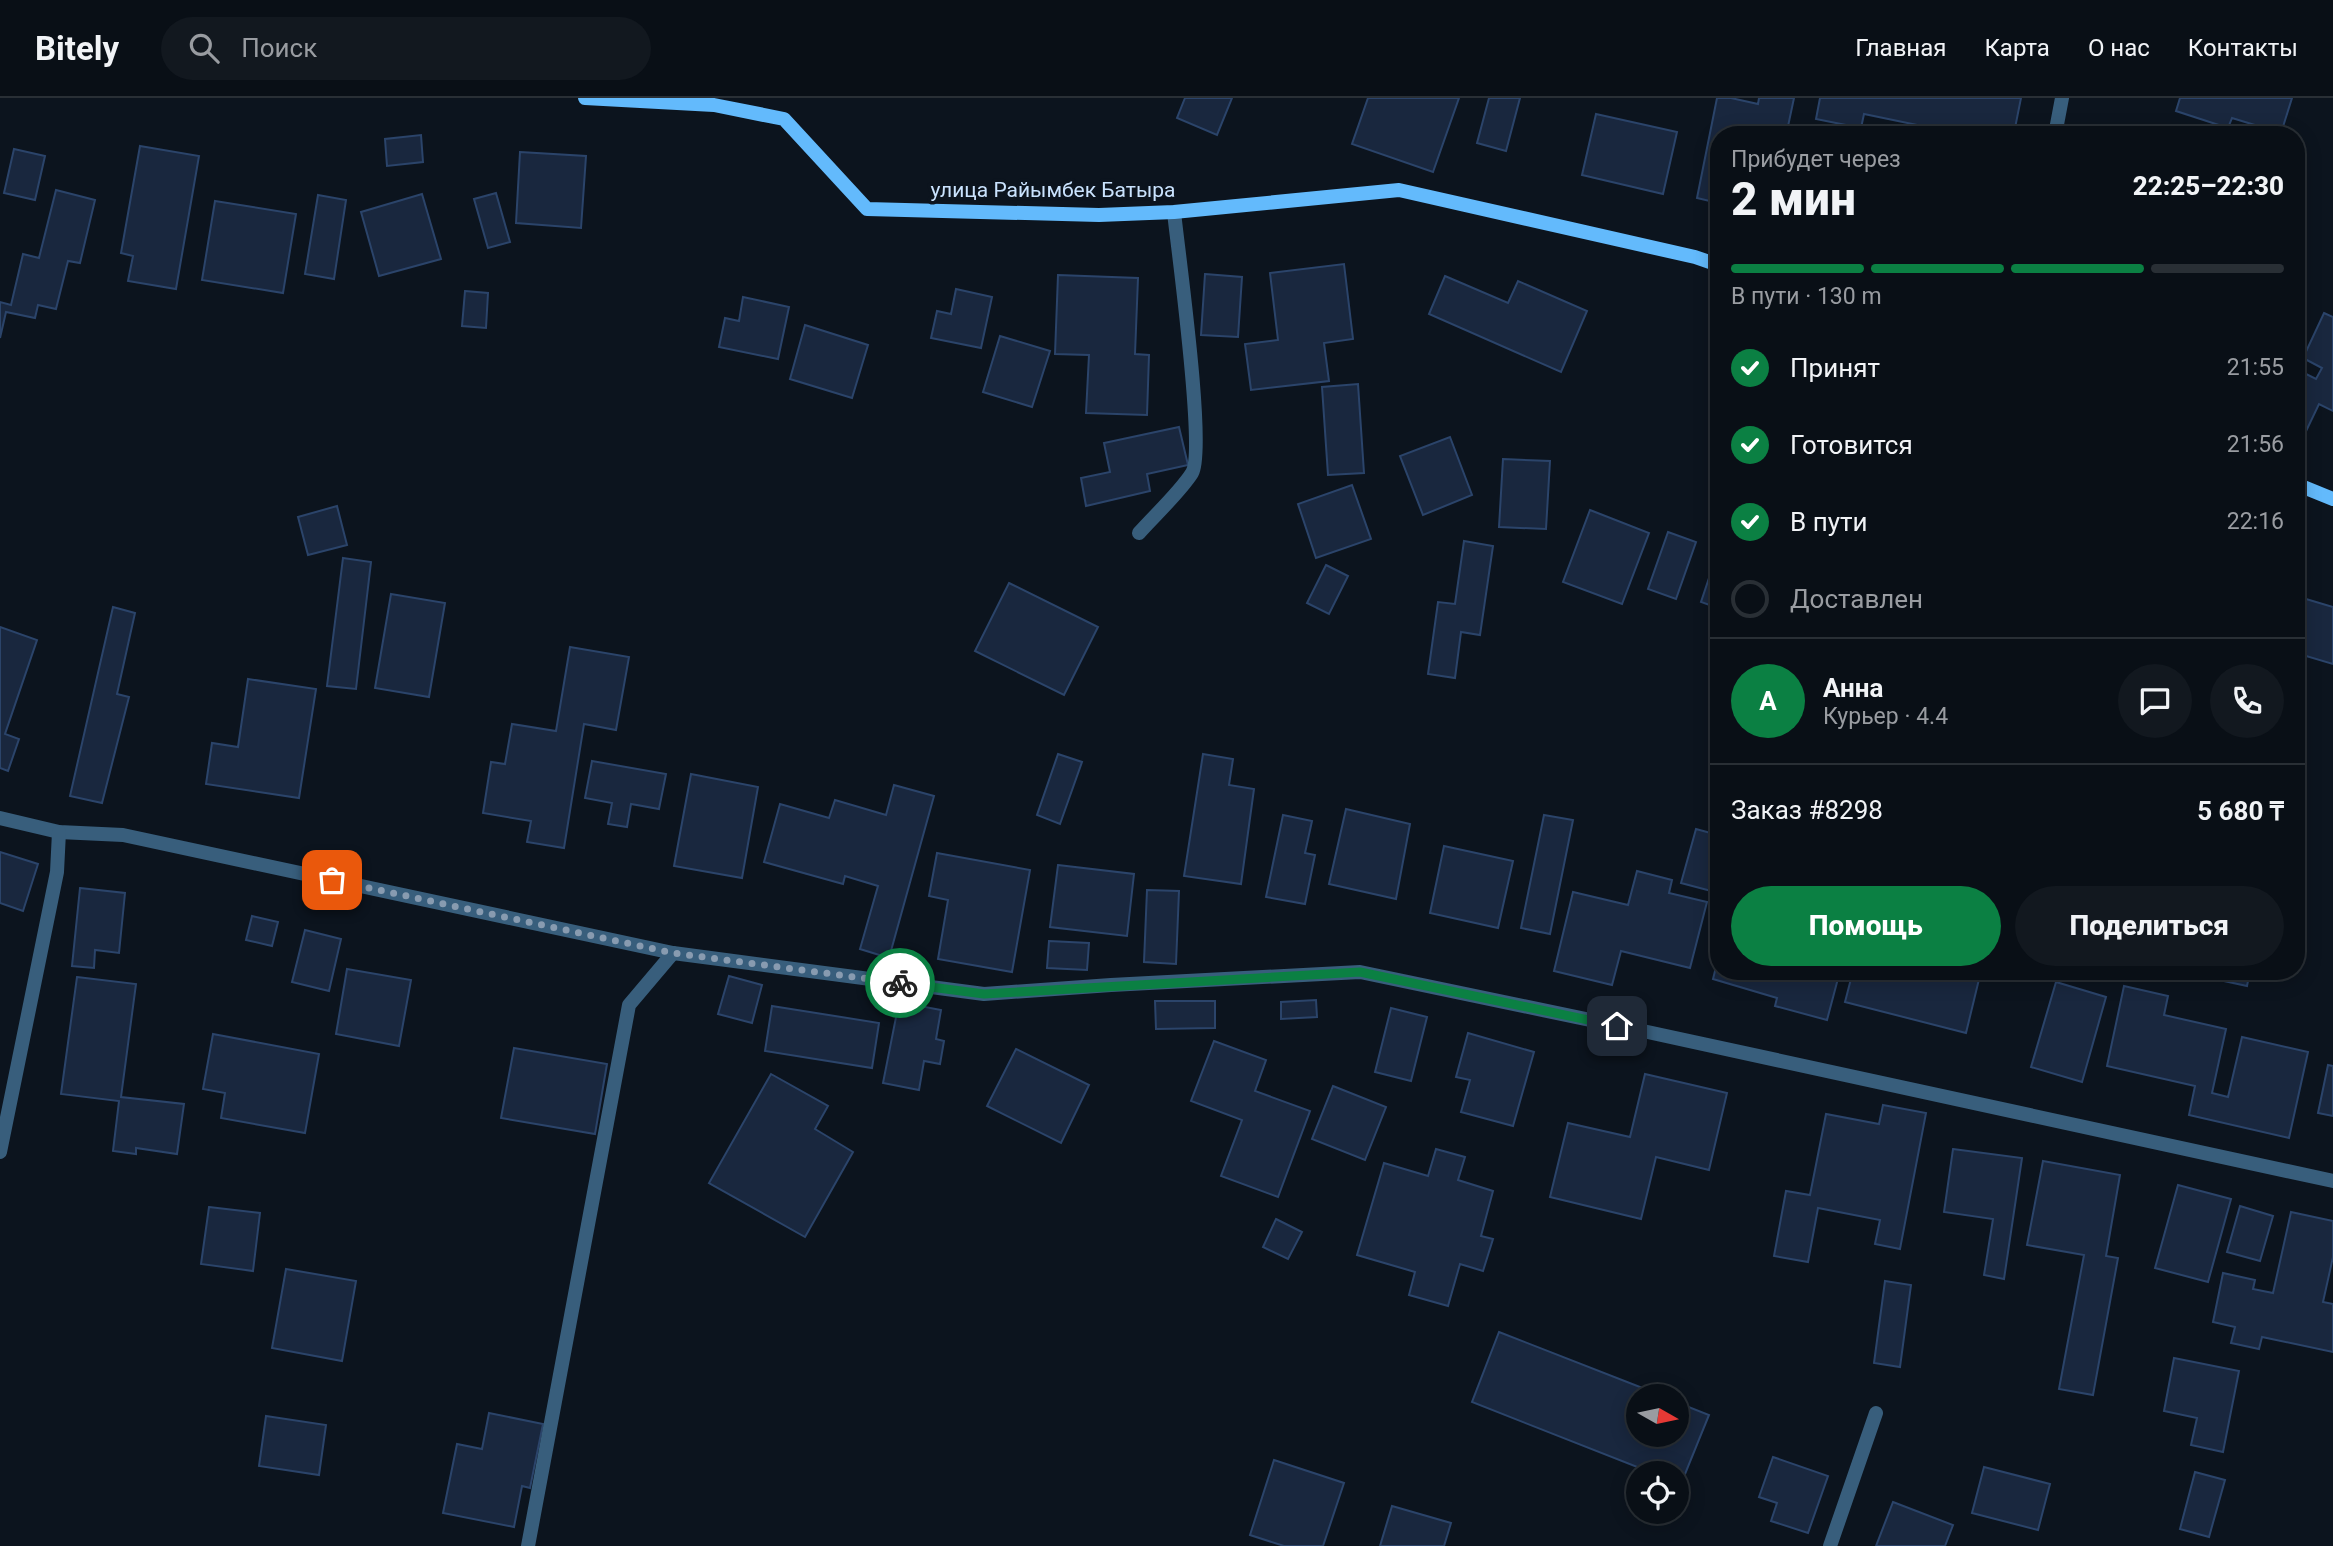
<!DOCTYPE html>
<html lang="ru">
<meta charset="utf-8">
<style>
:root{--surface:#090f16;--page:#12181f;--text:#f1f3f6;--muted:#999ca1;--line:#292f35;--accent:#0b8043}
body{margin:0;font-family:Roboto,sans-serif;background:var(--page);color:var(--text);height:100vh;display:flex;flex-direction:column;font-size:26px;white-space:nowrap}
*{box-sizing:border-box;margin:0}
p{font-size:23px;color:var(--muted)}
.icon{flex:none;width:38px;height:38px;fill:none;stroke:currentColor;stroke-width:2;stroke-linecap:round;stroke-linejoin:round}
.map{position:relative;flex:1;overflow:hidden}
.sheet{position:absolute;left:1710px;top:28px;width:595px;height:854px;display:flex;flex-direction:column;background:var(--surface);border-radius:28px;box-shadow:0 4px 18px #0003,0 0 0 2px var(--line)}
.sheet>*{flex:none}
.needle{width:46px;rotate:99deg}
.tools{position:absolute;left:1626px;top:1286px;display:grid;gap:14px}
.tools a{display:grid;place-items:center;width:63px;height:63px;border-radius:50%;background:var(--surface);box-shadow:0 4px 18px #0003,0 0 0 2px var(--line);font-size:35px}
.pin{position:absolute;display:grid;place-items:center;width:60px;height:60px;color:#fff;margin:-30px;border-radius:14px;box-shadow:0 4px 10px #0006}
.courier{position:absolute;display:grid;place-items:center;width:70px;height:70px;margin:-35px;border:5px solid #0b8043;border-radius:50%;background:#fff;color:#222;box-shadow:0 2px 9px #0007}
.headline em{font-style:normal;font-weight:800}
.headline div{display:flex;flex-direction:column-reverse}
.headline{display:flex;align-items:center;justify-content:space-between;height:119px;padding:0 21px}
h1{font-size:46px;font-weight:800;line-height:52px}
.bar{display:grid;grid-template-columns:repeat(4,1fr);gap:10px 7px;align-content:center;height:84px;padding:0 21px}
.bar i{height:9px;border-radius:5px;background:var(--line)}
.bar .active{background:var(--accent)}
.bar p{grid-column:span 4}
.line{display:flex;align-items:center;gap:18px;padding:0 21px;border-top:2px solid var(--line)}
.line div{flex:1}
.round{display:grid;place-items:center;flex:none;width:74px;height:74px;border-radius:37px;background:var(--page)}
ol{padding:0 21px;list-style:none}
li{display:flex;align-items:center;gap:21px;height:77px}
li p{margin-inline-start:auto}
li .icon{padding:7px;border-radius:50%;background:var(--accent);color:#fff;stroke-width:4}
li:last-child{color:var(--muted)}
li i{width:38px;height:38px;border:4px solid var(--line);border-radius:50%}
.action{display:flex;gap:14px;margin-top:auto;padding:14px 21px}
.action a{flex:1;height:80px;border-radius:42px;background:var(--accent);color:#fff;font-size:28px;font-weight:800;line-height:80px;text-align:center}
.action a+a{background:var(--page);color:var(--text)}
header{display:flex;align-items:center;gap:42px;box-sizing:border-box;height:98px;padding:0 35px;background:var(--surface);border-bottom:2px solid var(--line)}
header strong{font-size:33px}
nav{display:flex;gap:38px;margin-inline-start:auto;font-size:24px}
.search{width:490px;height:63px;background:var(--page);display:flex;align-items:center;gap:18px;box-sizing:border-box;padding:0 24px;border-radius:38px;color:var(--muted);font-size:26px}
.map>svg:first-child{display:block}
.building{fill:#19273e;stroke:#2b446a;stroke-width:2}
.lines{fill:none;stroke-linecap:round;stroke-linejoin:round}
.lane{stroke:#385e7c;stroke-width:14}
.street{stroke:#385e7c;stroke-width:14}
.secondary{stroke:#63bafc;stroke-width:14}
.done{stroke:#889bb0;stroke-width:7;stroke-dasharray:0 12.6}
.route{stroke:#0b8043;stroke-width:9}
.labels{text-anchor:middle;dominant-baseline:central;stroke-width:7;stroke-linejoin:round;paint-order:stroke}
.street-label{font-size:21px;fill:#cae3fe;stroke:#0c141e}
</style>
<header>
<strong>Bitely</strong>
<div class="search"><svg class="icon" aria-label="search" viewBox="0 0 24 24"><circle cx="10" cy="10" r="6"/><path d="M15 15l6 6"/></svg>Поиск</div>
<nav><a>Главная</a><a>Карта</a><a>О нас</a><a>Контакты</a></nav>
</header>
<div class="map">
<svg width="2333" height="1448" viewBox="0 0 2333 1448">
<rect width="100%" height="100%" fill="#0c141e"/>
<g class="building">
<polygon points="1185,0 1232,0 1217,37 1177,20"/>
<polygon points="1368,0 1459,0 1433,74 1352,46"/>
<polygon points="1489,0 1520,0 1506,53 1477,45"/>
<polygon points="1717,0 1731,0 1758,6 1759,0 1794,0 1787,33 1805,37 1718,37 1718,105 1697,100"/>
<polygon points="1820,0 2021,0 2014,35 2021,37 1956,37 1956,35 1864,16 1861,30 1816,21"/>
<polygon points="2180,0 2292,0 2281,35 2232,20 2228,30 2176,13"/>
<polygon points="1596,16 1677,34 1663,96 1582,77"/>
<polygon points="421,37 423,64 387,68 385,41"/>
<polygon points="140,48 199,58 176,191 128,183 133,158 121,155"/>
<polygon points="14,51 45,58 35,102 4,95"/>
<polygon points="520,54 586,58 581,130 516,125"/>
<polygon points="56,92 95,102 80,165 68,163 56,211 38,207 35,220 6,214 0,240 0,204 11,207 23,156 39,160"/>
<polygon points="496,95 510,144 488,150 474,101"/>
<polygon points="422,96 441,161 379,178 361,114"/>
<polygon points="318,97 346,102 334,181 305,176"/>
<polygon points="215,103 296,116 283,195 202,182"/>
<polygon points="1344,166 1353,241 1324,245 1329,283 1251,292 1245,246 1278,242 1270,175"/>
<polygon points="1205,176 1242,179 1238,239 1201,237"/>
<polygon points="1058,177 1138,180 1135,256 1149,257 1147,317 1086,315 1089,257 1055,256"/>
<polygon points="1445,178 1508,205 1518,183 1587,213 1561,274 1429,216"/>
<polygon points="956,191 992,199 981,250 931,240 937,213 951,216"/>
<polygon points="465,193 488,195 486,230 462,228"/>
<polygon points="743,199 789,209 778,261 719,249 725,220 739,223"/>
<polygon points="2324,215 2333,219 2333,313 2319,306 2297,352 2296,271 2316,281 2322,270 2303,260"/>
<polygon points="805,227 868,247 852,300 790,281"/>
<polygon points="1000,238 1050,253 1032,309 983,294"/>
<polygon points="1358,286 1364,375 1328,377 1322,289"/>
<polygon points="1179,329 1188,367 1147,376 1150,393 1086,408 1081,380 1110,374 1104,345"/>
<polygon points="1450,339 1472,397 1423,417 1400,358"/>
<polygon points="1503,361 1550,363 1546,431 1499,429"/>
<polygon points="1352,387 1371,441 1316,460 1298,406"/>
<polygon points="337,408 347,447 308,457 298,419"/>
<polygon points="1590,412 1649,435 1622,506 1563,484"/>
<polygon points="1668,434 1696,444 1676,501 1648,491"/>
<polygon points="1464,443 1493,448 1480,537 1461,534 1455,580 1428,576 1438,504 1455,506"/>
<polygon points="1718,453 1718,510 1701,504"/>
<polygon points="343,460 371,464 356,591 327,588"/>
<polygon points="1326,467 1348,478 1329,516 1307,505"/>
<polygon points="1009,485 1098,529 1064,597 975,553"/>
<polygon points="391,496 445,505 429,599 375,590"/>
<polygon points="2296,498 2333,509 2333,566 2296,555"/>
<polygon points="113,509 135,515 117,596 129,599 102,705 70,698"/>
<polygon points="0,529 37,542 5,636 19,641 8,673 0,670"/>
<polygon points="570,549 629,559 616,632 584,626 564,750 527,744 531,723 483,715 491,664 505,666 512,626 556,633"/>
<polygon points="248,581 316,591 299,700 206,686 212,645 238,649"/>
<polygon points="1058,656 1082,664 1060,726 1037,717"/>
<polygon points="1203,656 1233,661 1229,687 1254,691 1241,786 1184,778"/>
<polygon points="592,663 666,676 659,711 631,706 627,729 608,726 612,705 585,700"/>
<polygon points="691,676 758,689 742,780 674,768"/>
<polygon points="894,687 934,698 889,860 860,851 878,788 845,778 843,786 764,764 780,706 829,720 835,702 886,717"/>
<polygon points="1346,711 1410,726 1396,801 1329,786"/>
<polygon points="1283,717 1312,723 1305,755 1315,757 1305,806 1266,799"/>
<polygon points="1544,717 1573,722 1550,836 1521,830"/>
<polygon points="1696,731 1718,737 1718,782 1715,794 1681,785"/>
<polygon points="1444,748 1513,763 1498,830 1430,815"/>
<polygon points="0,754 38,766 23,813 0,805"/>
<polygon points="937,755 1030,772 1012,874 938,861 948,802 929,798"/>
<polygon points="1058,767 1134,776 1127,838 1050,829"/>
<polygon points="1637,773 1672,782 1669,795 1707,804 1690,870 1621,853 1612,887 1554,873 1573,794 1628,807"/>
<polygon points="80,790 125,795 119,855 95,852 94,870 72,868"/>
<polygon points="1147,792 1179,793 1176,866 1144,864"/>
<polygon points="252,818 278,824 272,848 246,842"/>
<polygon points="305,832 341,841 329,893 292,884"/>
<polygon points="1049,843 1089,845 1087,872 1047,870"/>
<polygon points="1718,861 1718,873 1840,873 1827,922 1775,908 1777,900 1713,881"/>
<polygon points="347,871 411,882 399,948 336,936"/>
<polygon points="1853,873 1981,873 1966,935 1845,904"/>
<polygon points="2212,873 2250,873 2247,888 2210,880"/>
<polygon points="729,878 762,887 752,925 718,916"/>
<polygon points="77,879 136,886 121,999 184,1006 177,1056 136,1050 136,1056 113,1053 119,1003 61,996"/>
<polygon points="2056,884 2106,899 2082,984 2031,969"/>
<polygon points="2124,888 2168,898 2164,917 2226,931 2212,995 2228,999 2242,939 2308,954 2289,1040 2189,1017 2195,988 2107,968"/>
<polygon points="1316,902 1317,919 1281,921 1281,904"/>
<polygon points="1155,903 1215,903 1215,930 1156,931"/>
<polygon points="899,904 941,912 936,941 944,943 940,966 924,963 919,992 883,985"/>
<polygon points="772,908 879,925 872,970 765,953"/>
<polygon points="1391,910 1427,919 1411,983 1375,974"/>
<polygon points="1468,935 1534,954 1513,1028 1461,1014 1470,982 1456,979"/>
<polygon points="213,936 319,956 305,1035 221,1020 225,995 203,991"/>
<polygon points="1214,943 1266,962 1255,993 1310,1013 1278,1099 1221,1078 1242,1022 1191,1003"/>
<polygon points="514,950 607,966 595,1036 501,1020"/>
<polygon points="1016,951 1089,987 1061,1045 987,1008"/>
<polygon points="2328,967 2333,968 2333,1018 2318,1015"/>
<polygon points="771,976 828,1008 815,1031 853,1054 805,1139 709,1085"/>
<polygon points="1645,976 1727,995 1709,1072 1656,1059 1641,1121 1550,1099 1568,1025 1630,1039"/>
<polygon points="1333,988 1386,1009 1365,1062 1312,1041"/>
<polygon points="1883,1007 1926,1015 1900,1151 1875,1146 1880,1122 1818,1110 1808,1164 1774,1158 1786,1093 1810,1097 1826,1016 1879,1026"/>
<polygon points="1436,1051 1465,1059 1458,1082 1493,1093 1481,1138 1493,1141 1483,1173 1460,1166 1448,1208 1409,1197 1415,1174 1357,1157 1384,1065 1428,1078"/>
<polygon points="1953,1051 2022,1060 2004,1181 1984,1177 1993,1121 1944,1114"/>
<polygon points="2043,1063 2120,1077 2106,1158 2118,1160 2093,1297 2059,1291 2084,1157 2027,1147"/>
<polygon points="2178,1087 2231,1101 2208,1184 2155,1170"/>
<polygon points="2240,1108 2273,1118 2260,1163 2227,1154"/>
<polygon points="209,1109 260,1115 253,1173 201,1166"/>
<polygon points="2291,1114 2333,1123 2333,1159 2323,1204 2333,1206 2333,1254 2262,1239 2259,1251 2231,1245 2235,1229 2213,1224 2223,1175 2255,1182 2253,1191 2273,1195"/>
<polygon points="1276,1121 1302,1134 1288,1161 1263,1149"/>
<polygon points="286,1171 356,1183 342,1263 272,1250"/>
<polygon points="1885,1183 1911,1187 1900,1269 1874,1265"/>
<polygon points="1499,1234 1663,1298 1638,1298 1638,1337 1676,1337 1676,1304 1709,1317 1681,1386 1676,1384 1676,1376 1655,1376 1472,1304"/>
<polygon points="2174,1260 2239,1273 2223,1354 2191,1347 2197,1320 2164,1313"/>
<polygon points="489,1315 543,1326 530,1390 522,1388 514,1429 443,1415 457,1346 482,1351"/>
<polygon points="266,1318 326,1327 319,1377 259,1368"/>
<polygon points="1773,1359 1828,1378 1808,1435 1771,1423 1777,1405 1759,1399"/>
<polygon points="1274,1362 1344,1385 1323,1448 1284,1448 1250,1437"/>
<polygon points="1984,1369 2050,1386 2038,1432 1972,1415"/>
<polygon points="2195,1374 2225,1382 2209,1439 2180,1431"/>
<polygon points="1893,1404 1953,1427 1945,1448 1876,1448"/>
<polygon points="1392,1408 1451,1425 1444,1448 1380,1448"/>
</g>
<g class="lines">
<path class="lane" d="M1139,435c16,-18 41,-41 53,-60 14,-23 -14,-222 -18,-261"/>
<g class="street">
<polyline points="2055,37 2062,0"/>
<polyline points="0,720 59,734 123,737 673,855 984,896 1111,887 1360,874 1643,933 2333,1083"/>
<polyline points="0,1054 57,774 59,734"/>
<polyline points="528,1448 629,907 673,855"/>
<polyline points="1830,1448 1876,1315"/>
</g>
<g class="secondary">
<polyline points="585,0 714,7 784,21 867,111 1099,117 1174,114 1399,92 1695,159 1718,167"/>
<polyline points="2296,386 2333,401"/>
</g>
</g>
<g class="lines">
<polyline class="done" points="332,782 673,855 900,885"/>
<polyline class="route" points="900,885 984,896 1360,874 1617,928"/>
</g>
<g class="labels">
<g class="street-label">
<text x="1053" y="92">улица Райымбек Батыра</text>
</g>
</g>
</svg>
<div class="tools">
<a><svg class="needle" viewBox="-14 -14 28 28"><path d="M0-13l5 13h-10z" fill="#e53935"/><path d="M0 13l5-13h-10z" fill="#999ca1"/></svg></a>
<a><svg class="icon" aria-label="locate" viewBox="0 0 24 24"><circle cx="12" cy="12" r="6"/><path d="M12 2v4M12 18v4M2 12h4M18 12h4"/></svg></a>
</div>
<div class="pin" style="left:332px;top:782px;background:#ea580c"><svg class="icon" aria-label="bag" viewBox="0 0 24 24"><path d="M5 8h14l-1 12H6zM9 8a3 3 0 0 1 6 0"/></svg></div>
<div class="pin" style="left:1617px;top:928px;background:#1f2937"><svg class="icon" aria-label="home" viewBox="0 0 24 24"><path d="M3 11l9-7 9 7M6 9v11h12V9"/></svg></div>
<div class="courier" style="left:900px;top:885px"><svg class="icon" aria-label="bike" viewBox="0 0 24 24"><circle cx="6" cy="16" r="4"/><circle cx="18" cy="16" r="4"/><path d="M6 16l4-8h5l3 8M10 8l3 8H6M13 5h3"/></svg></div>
<section class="sheet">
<div class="headline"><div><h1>2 мин</h1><p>Прибудет через</p></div><em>22:25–22:30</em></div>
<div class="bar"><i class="active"></i><i class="active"></i><i class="active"></i><i></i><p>В пути · 130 m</p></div>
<ol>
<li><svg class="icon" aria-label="check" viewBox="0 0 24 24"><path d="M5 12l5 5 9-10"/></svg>Принят<p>21:55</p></li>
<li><svg class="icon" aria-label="check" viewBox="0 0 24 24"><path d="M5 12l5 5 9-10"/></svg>Готовится<p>21:56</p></li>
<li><svg class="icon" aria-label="check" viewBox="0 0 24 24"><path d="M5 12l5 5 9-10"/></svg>В пути<p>22:16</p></li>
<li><i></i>Доставлен</li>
</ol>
<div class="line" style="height:126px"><b class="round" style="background:var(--accent);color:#fff">А</b><div><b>Анна</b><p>Курьер · 4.4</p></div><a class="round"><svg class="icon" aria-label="chat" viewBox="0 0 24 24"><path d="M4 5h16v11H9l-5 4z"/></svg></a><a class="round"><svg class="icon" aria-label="phone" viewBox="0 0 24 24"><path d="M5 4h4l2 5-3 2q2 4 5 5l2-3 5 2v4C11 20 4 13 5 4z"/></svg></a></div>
<div class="line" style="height:91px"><div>Заказ #8298</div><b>5 680 ₸</b></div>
<div class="action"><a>Помощь</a><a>Поделиться</a></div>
</section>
</div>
